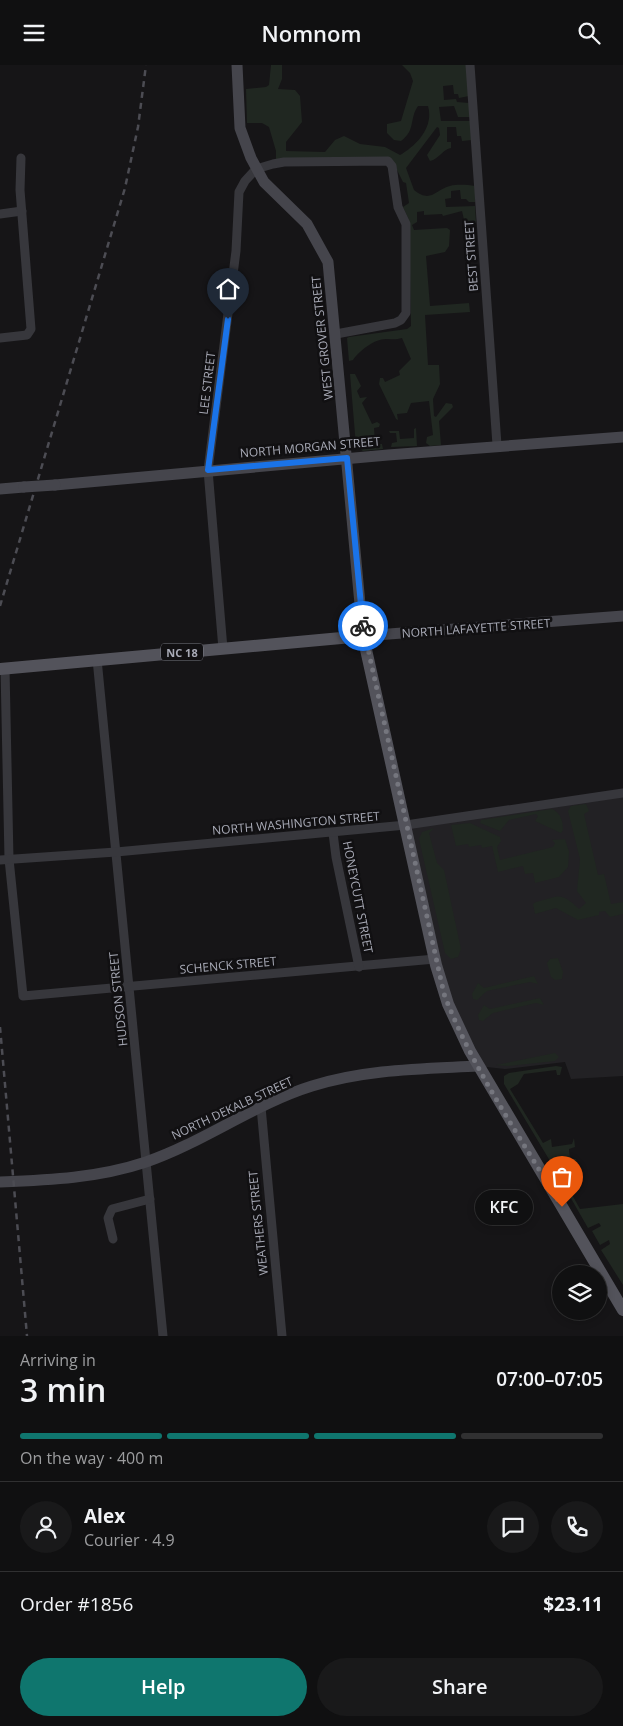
<!DOCTYPE html>
<meta charset="utf-8">
<style>
:root{--surface:#101011;--page:#19191a;--text:#f1f3f6;--muted:#9c9d9f;--line:#303031;--accent:#0f766e}
body{margin:0;font-family:"Open Sans",sans-serif;background:var(--page);color:var(--text);height:100vh;display:flex;flex-direction:column;font-size:19px;white-space:nowrap}
*{box-sizing:border-box;margin:0}
p{font-size:16px;color:var(--muted)}
.icon{flex:none;width:28px;height:28px;fill:none;stroke:currentColor;stroke-width:2;stroke-linecap:round;stroke-linejoin:round}
.map{position:relative;height:1271px;overflow:hidden}
.drawer{display:flex;flex-direction:column;background:var(--surface);flex:1}
.drawer>*{flex:none}
.buttons{position:absolute;left:552px;top:1200px;display:grid;gap:10px}
.buttons a{display:grid;place-items:center;width:55px;height:55px;border-radius:50%;background:var(--surface);box-shadow:0 2px 8px #0003,0 0 0 1px var(--line);font-size:25px}
.pin{position:absolute;display:grid;place-items:center;width:42px;height:42px;color:#fff;margin:-51px -21px;border-radius:50% 50% 50% 0;rotate:-45deg;box-shadow:0 0 5px #0007}
.pin .icon{rotate:45deg}
.courier{position:absolute;display:grid;place-items:center;width:50px;height:50px;margin:-25px;border:4px solid #1a73e8;border-radius:50%;background:#fff;color:#222;box-shadow:0 1px 6px #0007}
.bubble{position:absolute;height:35px;border-radius:18px;background:var(--surface);box-shadow:0 2px 8px #0003,0 0 0 1px var(--line);font-size:16px;font-weight:600;line-height:35px;text-align:center}
.headline em{font-style:normal;font-weight:600}
.headline div{display:flex;flex-direction:column-reverse}
.headline{display:flex;align-items:center;justify-content:space-between;height:85px;padding:0 20px}
h1{font-size:32px;font-weight:600;line-height:38px}
.bar{display:grid;grid-template-columns:repeat(4,1fr);gap:8px 5px;align-content:center;height:60px;padding:0 20px}
.bar i{height:6px;border-radius:4px;background:var(--line)}
.bar .current{background:var(--accent)}
.bar p{grid-column:span 4}
.line{display:flex;align-items:center;gap:12px;padding:0 20px;border-top:1px solid var(--line)}
.line div{flex:1}
.round{display:grid;place-items:center;flex:none;width:52px;height:52px;border-radius:26px;background:var(--page)}
.action{display:flex;gap:10px;margin-top:auto;padding:10px 20px}
.action a{flex:1;height:58px;border-radius:30px;background:var(--accent);color:#fff;font-size:20px;font-weight:600;line-height:58px;text-align:center}
.action a+a{background:var(--page);color:var(--text)}
header{display:flex;justify-content:space-between;align-items:center;height:65px;padding:0 20px;background:var(--surface);font-size:22px;font-weight:600}
.map>svg:first-child{display:block}
.built{fill:#222124}
.green{fill:#202721}
.lines{fill:none;stroke-linecap:round;stroke-linejoin:round}
.street{stroke:#37373c;stroke-width:9}
.secondary{stroke:#45454c;stroke-width:11}
.primary{stroke:#53535b;stroke-width:12}
.rail{stroke:#4c4c53;stroke-width:2.5;stroke-dasharray:6 5;stroke-linecap:butt}
.secondary-bridge{stroke:#45454c;stroke-width:11}
.done{stroke:#75767e;stroke-width:5;stroke-dasharray:0 9}
.route{stroke:#1a73e8;stroke-width:6}
.labels{text-anchor:middle;dominant-baseline:central;stroke-width:5;stroke-linejoin:round;paint-order:stroke}
.shield{fill:#111012;stroke:#7b7c85;stroke-width:1}
.shield-label{font-size:11px;font-weight:bold;fill:#a8aab6}
.street-label{font-size:12px;fill:#a8aab6;stroke:#111012}
</style>
<header><svg class="icon" aria-label="menu" viewBox="0 0 24 24"><path d="M4 6h16M4 12h16M4 18h16"/></svg>Nomnom<svg class="icon" aria-label="search" viewBox="0 0 24 24"><circle cx="10" cy="10" r="6"/><path d="M15 15l6 6"/></svg></header>
<div class="map">
<svg width="623" height="1271" viewBox="0 0 623 1271">
<rect width="100%" height="100%" fill="#161517"/>
<polygon class="built" points="623,728 623,1011 571,1014 565,997 505,1004 478,1001 456,959 406,760"/>
<g class="green">
<path d="M271,0h11v14l-4,10 17,1 5,6 2,26 -16,20v9l39,1 10,-12 9,-4 16,8 25,3 15,8c17,-10 34,-28 28,-49h-10c-9,13 -2,24 -17,35l-7,-1 -7,-7v-9l14,-3 12,-40 -3,-8 -8,-8h64l3,31 -10,2 -1,-4h-4l-1,-9 -10,1 1,14 12,-1 1,3 12,1 1,14h-12l-4,-11 -15,1 2,14h29l2,19 -10,1 -1,-5h-4l-1,-9h-9v15h4v6c-8,1 -12,11 -21,13l-3,-6 13,-20 -1,-7 -2,-1 -31,41 8,22c17,14 22,-1 36,-4 7,-2 18,-1 25,0v16h-6l-3,-3h-5l-1,-9 -9,1v7l-6,1 1,8 29,-1 1,17 -11,1 -3,-13 -19,5 -1,-2 -18,1v-4l-7,1v10l-5,3 2,5 33,-2 3,2 -1,16 -4,6 -19,4 4,50 39,-3 1,9 -45,3 3,50h11l1,19 -7,15 1,17 2,1 10,-14 6,1 1,3 -14,14 2,24 -11,1 -4,-3 1,-6 6,-2 -4,-34 -18,2 -4,10 -10,1 1,6 -2,-1 -17,-35 1,-6h3l2,4 15,-7 -1,-4 12,-12 -9,-21c-7,2 -9,1 -16,1 -12,0 -27,12 -33,21l-4,1 -2,-23 2,-1 58,-8 4,-3 -2,-106 -6,-13 6,-4 -3,-20 -3,-1 -9,-18 -118,-4v-9l-7,-24 -7,-4h-15l-1,-34 20,-2 3,-2z"/>
<polygon points="350,309 355,309 361,321 357,326 360,333 367,332 362,338 372,359 377,357 380,359 379,362 374,363 375,379 382,379 383,384 363,386 356,381"/>
<polygon points="416,363 417,381 391,382 392,378 397,377 396,368 390,368 389,366 399,366 400,374 414,373 414,364"/>
<path d="M586,739l3,7 -5,3 14,61 6,-1 7,30 12,-2v12l-13,3 -5,-6 -6,1v3l-21,5 -22,-12 -21,6 -2,-10 3,-2c24,-6 24,-11 43,7l7,-6 -9,-12 3,-32 -12,-48 3,-5z"/>
<path d="M552,744c9,4 11,12 11,21l-2,3 -26,-12 3,-5 -2,-2 -27,6 -9,11 -20,-8 1,-3z"/>
<polygon points="470,758 500,772 501,776 497,782 500,795 553,782 555,778 552,775 565,774 569,787 568,802 559,812 535,818 533,808 525,809 523,801 498,807 492,781 482,783 481,780 469,782 468,779 456,781 451,760"/>
<polygon points="434,763 429,768 437,798 444,805 461,884 458,892 451,894 445,888 419,774 422,767"/>
<polygon points="558,893 563,907 562,914 555,915 551,912 547,898 550,894"/>
<polygon points="534,911 538,919 530,917 487,926 477,935 473,934 472,929 478,918 484,923"/>
<polygon points="540,933 544,940 536,938 493,948 483,956 479,955 478,950 484,940 490,944"/>
<polygon points="555,988 559,992 555,996 507,1001 496,1000"/>
<polygon points="556,1001 562,1002 560,1010 557,1010 556,1005 524,1009 518,1019 510,1024 543,1078 551,1074 552,1082 572,1079 574,1073 575,1082 569,1084 570,1094 576,1094 578,1102 575,1103 573,1097 561,1098 566,1119 580,1144 623,1139 623,1220 601,1185 610,1179 609,1175 600,1180 592,1166 601,1161 599,1158 588,1163 553,1102 553,1095 550,1096 504,1019 504,1011 509,1008"/>
</g>
<g class="lines">
<g class="street">
<polyline points="470,0 497,380"/>
<polyline points="0,149 22,146"/>
<polyline points="0,273 27,270 31,264 20,125 21,93"/>
<polyline points="223,584 208,405 236,186 239,127 245,116 256,104 273,99 284,97 388,96 392,101 398,142 406,159 406,248 401,255 395,258 336,269"/>
<polyline points="97,594 163,1271"/>
<polyline points="5,603 9,794 23,931 435,894"/>
<polyline points="333,768 336,792 359,902"/>
<polyline points="0,795 116,787 406,760 623,728"/>
<polyline points="261,1042 282,1271"/>
<polyline points="113,1174 108,1153 112,1144 150,1134"/>
</g>
<g class="secondary">
<polyline points="237,0 240,63 251,93 264,117 307,159 328,197 363,571 623,551"/>
<polyline points="55,420 388,390 623,372"/>
<polyline points="0,424 24,422"/>
<path d="M0,1117c50,-2 98,-4 146,-20 58,-20 108,-58 166,-76 54,-17 110,-17 166,-20"/>
</g>
<polyline class="primary" points="0,604 363,571 436,900 448,939 470,986 623,1245"/>
<g class="rail">
<polyline points="0,541 125,123 138,62 146,0"/>
<polyline points="0,962 27,1271"/>
</g>
<polyline class="secondary-bridge" points="24,422 55,420"/>
</g>
<g class="lines">
<path class="done" d="M363,561l81,368c29,76 77,144 118,213"/>
<polyline class="route" points="228,254 208,405 347,393 363,561"/>
</g>
<g class="labels">
<rect class="shield" x="161" y="578.5" width="42" height="17" rx="4"/>
<g class="shield-label">
<text x="182" y="587">NC 18</text>
</g>
<g class="street-label">
<text transform="translate(471 191) rotate(-94)">BEST STREET</text>
<text transform="translate(322 273) rotate(-96)">WEST GROVER STREET</text>
<text transform="translate(207 318) rotate(-83)">LEE STREET</text>
<text transform="translate(310 382) rotate(-5)">NORTH MORGAN STREET</text>
<text transform="translate(476 563) rotate(-4)">NORTH LAFAYETTE STREET</text>
<text transform="translate(296 758) rotate(-5)">NORTH WASHINGTON STREET</text>
<text transform="translate(358 832) rotate(79)">HONEYCUTT STREET</text>
<text transform="translate(228 900) rotate(-5)">SCHENCK STREET</text>
<text transform="translate(118 934) rotate(-96)">HUDSON STREET</text>
<text transform="translate(232 1043) rotate(-25)">NORTH DEKALB STREET</text>
<text transform="translate(258 1158) rotate(-96)">WEATHERS STREET</text>
</g>
</g>
</svg>
<div class="buttons">
<a><svg class="icon" aria-label="layers" viewBox="0 0 24 24"><path d="M12 4l9 5-9 5-9-5zM3 14l9 5 9-5"/></svg></a>
</div>
<div class="pin" style="left:562px;top:1142px;background:#ea580c"><svg class="icon" aria-label="bag" viewBox="0 0 24 24"><path d="M5 8h14l-1 12H6zM9 8a3 3 0 0 1 6 0"/></svg></div>
<div class="pin" style="left:228px;top:254px;background:#1f2937"><svg class="icon" aria-label="home" viewBox="0 0 24 24"><path d="M3 11l9-7 9 7M6 9v11h12V9"/></svg></div>
<div class="courier" style="left:363px;top:561px"><svg class="icon" aria-label="bike" viewBox="0 0 24 24"><circle cx="6" cy="16" r="4"/><circle cx="18" cy="16" r="4"/><path d="M6 16l4-8h5l3 8M10 8l3 8H6M13 5h3"/></svg></div>
<div class="bubble" style="left:475px;top:1125px;width:58px">KFC</div>
</div>
<section class="drawer">
<div class="headline"><div><h1>3 min</h1><p>Arriving in</p></div><em>07:00–07:05</em></div>
<div class="bar"><i class="current"></i><i class="current"></i><i class="current"></i><i></i><p>On the way · 400 m</p></div>
<div class="line" style="height:90px"><a class="round"><svg class="icon" aria-label="person" viewBox="0 0 24 24"><circle cx="12" cy="8" r="4"/><path d="M4 21q1-7 8-7t8 7"/></svg></a><div><b>Alex</b><p>Courier · 4.9</p></div><a class="round"><svg class="icon" aria-label="chat" viewBox="0 0 24 24"><path d="M4 5h16v11H9l-5 4z"/></svg></a><a class="round"><svg class="icon" aria-label="phone" viewBox="0 0 24 24"><path d="M5 4h4l2 5-3 2q2 4 5 5l2-3 5 2v4C11 20 4 13 5 4z"/></svg></a></div>
<div class="line" style="height:65px"><div>Order #1856</div><b>$23.11</b></div>
<div class="action"><a>Help</a><a>Share</a></div>
</section>
